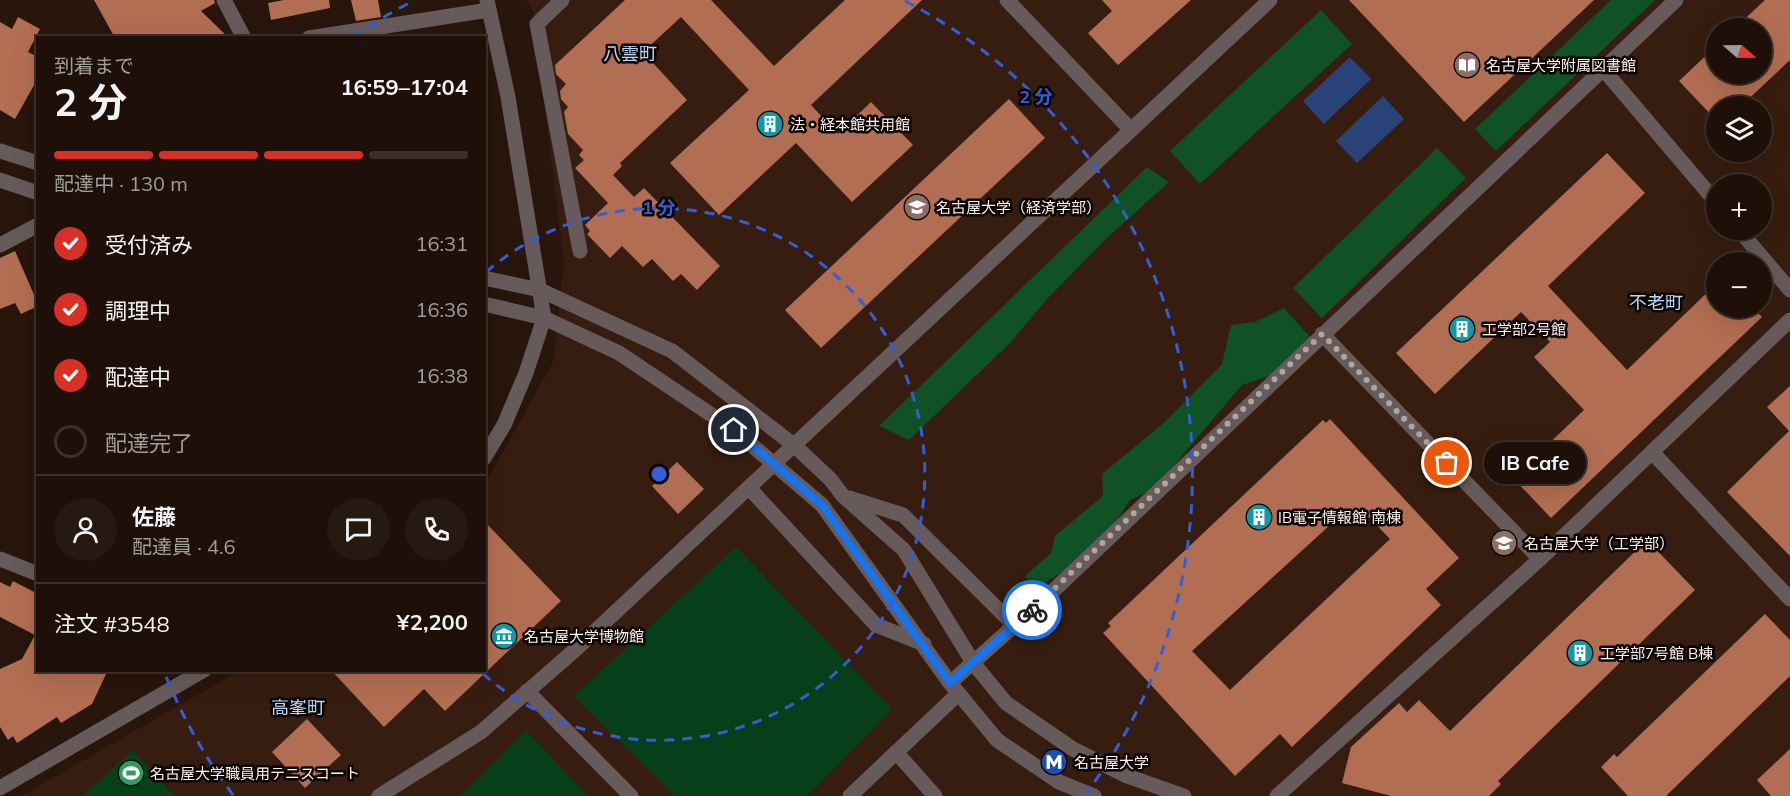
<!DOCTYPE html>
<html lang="ja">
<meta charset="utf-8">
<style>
:root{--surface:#1e1008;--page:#261912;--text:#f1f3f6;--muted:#a19d9c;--line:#3c3029;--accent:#d93025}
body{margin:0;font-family:Mulish,"Noto Sans JP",sans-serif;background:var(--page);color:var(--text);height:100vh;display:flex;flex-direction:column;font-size:22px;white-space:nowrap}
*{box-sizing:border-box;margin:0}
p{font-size:20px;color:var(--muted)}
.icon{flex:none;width:33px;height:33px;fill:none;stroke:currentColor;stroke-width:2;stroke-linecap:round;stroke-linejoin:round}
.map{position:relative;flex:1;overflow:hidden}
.details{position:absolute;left:36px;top:36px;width:450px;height:636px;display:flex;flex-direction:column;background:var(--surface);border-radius:0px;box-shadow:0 6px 24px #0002,0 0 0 2px var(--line)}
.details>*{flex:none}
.needle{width:39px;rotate:110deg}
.buttons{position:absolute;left:1706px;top:18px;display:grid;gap:12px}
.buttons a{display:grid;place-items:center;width:66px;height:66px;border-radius:50%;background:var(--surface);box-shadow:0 6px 24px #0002,0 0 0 2px var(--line);font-size:30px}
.pin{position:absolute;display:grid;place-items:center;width:51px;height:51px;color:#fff;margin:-26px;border:3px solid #fff;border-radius:50%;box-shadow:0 2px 6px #0007}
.courier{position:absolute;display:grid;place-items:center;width:60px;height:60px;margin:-30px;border:4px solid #1a73e8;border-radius:50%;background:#fff;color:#222;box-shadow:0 2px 8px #0007}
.bubble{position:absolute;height:42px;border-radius:21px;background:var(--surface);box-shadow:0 6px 24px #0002,0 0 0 2px var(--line);font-size:20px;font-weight:700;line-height:42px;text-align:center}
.summary em{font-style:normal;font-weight:700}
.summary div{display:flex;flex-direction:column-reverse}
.summary{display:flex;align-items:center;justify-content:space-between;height:102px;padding:0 18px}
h1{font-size:39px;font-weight:700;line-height:45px}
.bar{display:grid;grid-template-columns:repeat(4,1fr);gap:9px 6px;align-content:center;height:72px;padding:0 18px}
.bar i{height:8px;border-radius:4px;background:var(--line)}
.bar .on{background:var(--accent)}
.bar p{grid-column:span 4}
.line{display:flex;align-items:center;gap:15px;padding:0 18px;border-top:2px solid var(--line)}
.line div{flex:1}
.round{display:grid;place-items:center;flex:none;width:63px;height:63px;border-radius:32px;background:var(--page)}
ol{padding:0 18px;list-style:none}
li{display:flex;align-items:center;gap:18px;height:66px}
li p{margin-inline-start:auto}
li .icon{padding:6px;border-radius:50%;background:var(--accent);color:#fff;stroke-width:4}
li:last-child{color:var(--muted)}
li i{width:33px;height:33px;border:3px solid var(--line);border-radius:50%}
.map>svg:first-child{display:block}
.built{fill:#361d0f;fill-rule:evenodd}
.green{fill:#073f1a}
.forest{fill:#105125}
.water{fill:#294277}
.building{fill:#b26e52;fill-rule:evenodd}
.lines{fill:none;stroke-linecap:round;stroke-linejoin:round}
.minor{stroke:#675a5a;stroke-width:15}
.done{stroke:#b2a59d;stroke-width:6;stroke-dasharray:0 10.8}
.route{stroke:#1a73e8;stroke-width:8}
.ring{fill:none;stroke:#335eda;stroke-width:3;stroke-dasharray:10 8}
.labels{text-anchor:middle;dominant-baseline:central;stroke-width:5;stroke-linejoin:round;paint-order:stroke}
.poi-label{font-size:15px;fill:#fdf2ec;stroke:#0b0402;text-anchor:start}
.quarter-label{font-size:18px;fill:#b9d7fb;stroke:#0b0402}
.centre{fill:#335eda;stroke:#0b0402;stroke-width:3}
.ring-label{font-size:18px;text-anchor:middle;font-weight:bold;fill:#335eda;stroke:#0b0402;stroke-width:5;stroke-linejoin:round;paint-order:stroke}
</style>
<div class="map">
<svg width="1790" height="796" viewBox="0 0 1790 796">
<rect width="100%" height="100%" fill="#28150b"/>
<path class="built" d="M527,0h1263v796h-1769l218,-125 245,-1 1,-186 69,-124 10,-98 -31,-251zM1716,28h45v46h-45zM1716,106h45v46h-45zM1716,184h45v46h-45zM1716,262h45v46h-45z"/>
<g class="green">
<polygon points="736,547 892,709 808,796 675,796 574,696"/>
<polygon points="526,730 588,796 460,796"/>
<polygon points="133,750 175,796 82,796"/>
</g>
<g class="forest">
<polygon points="1611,0 1655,0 1496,151 1475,129"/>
<polygon points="1321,10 1352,44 1200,184 1170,151"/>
<polygon points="1437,148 1466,178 1322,318 1293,288"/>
<polygon points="1147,167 1169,182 1107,238 1049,297 1010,343 909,440 879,426"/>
<polygon points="1284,308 1312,339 1273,375 1242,385 1154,489 1130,500 1110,530 1067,570 1036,587 1025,576 1051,553 1055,536 1103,496 1102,474 1165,422 1222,364 1231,325 1255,322"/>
</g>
<g class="water">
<polygon points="1350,57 1371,79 1324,124 1303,101"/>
<polygon points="1383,96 1404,119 1357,163 1336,141"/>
</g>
<g class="building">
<polygon points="94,0 214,0 215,3 201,11 229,38 115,38"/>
<polygon points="284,0 329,0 330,8 271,20 268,3"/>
<polygon points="351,0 378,0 381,17 356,21"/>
<polygon points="625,0 711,0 774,66 845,0 922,0 811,105 838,134 871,102 913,145 852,202 796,143 719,215 670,163 749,90 681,17 643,52 687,100 620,163 622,166 613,175 634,197 644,188 720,266 697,290 681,274 673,281 652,259 643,267 622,246 610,258 587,234 590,231 585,225 608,203 575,168 584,160 579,155 583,150 568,134 564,112 568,107 561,99 560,91 566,84 556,74 555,65"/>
<polygon points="1102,0 1191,0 1118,65 1088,33 1112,11"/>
<polygon points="1349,0 1594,0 1464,122"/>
<polygon points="1765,0 1790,0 1790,60 1741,106 1716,106 1716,120 1679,81 1716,46 1716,74 1761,74 1761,28 1735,28"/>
<polygon points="18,17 40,29 28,52 38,57 38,78 15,119 0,110 0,22 12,29"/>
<polygon points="1009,99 1045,138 821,348 785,310"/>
<polygon points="1607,153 1645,193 1548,286 1627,370 1716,284 1716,308 1753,308 1762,317 1551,518 1513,478 1584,410 1534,357 1550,342 1521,312 1435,394 1396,353"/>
<polygon points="15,251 38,304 38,306 21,314 15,303 0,309 0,258"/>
<polygon points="1790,386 1790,556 1727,492 1789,431 1767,407"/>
<path d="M1330,419l129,139 -33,31 15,16 -149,142 -12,-13 -45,42 -132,-143 8,-7 -3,-3 215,-203 3,3zM1361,509l29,30 -160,151 -38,-39 149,-136 6,7z"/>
<polygon points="677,462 704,489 678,514 652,486"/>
<polygon points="484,521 561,601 445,711 424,689 384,727 331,670 484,670"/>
<polygon points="1647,540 1695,590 1498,781 1501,784 1489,796 1391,796 1342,783 1351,747 1399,703 1407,712 1419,700 1450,731"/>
<polygon points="13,581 38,594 38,670 108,670 92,704 61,723 57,717 17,743 13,736 8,740 0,727 0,669 22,659 35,635 0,617 0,582 10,587"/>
<polygon points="1765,614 1790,640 1790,676 1666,796 1628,796 1601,767 1614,754 1617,757"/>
<polygon points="307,719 341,755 305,788 272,752"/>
<polygon points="1790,749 1790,796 1771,796 1757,780"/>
</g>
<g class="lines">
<g class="minor">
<polyline points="224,0 244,38"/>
<polyline points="562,0 537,24 580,251"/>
<polyline points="1007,0 1131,130"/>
<polyline points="309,38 489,10"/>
<polyline points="1603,69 1716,202"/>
<polyline points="0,151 38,163"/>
<polyline points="0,180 38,193"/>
<polyline points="1739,230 1790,290"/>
<polyline points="0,245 38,225"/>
<polyline points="484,278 540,290 672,351 795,446 831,480 843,496 904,550 974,664 1006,703 1073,749 1127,776 1184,796"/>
<polyline points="484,304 544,318 619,353 734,430 822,505 950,683 997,740 1059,782 1094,796"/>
<polyline points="1322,334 1540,559"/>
<polyline points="1652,452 1790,599"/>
<polyline points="484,458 504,425 526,373 544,318 508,97 487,0"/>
<polyline points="750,489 876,625 924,644"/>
<polyline points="849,498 903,515 1014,625"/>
<polyline points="0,559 38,574"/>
<polyline points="950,683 1053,591 1676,0"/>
<polyline points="527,691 631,796"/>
<polyline points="896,752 935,796"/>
<polyline points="0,788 204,670"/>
<polyline points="379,796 481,732 576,649 1270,0"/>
<polyline points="850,796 958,694"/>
<polyline points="1277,796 1540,559 1790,320"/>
</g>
</g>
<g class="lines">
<polyline class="done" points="1032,610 1322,334 1447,463"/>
<polyline class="route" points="734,430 822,505 950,683 1032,610"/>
</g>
<g class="ring">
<path d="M486 272A266 266 0 1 1 481 672"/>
<path d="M233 795A533 533 0 0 1 165 674M353 37A533 533 0 0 1 413 1M905 1A533 533 0 0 1 1085 795"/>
</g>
<defs>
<g id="library-disc" transform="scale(1.35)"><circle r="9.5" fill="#8d6e63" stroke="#0b0402"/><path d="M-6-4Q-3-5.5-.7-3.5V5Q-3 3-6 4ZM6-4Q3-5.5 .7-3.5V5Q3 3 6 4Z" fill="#fff"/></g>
<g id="building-disc" transform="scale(1.35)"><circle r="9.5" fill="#0f9aa8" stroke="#0b0402"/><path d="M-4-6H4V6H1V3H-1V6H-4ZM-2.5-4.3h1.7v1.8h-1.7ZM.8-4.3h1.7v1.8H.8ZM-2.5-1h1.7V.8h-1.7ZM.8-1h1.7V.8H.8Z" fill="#fff"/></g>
<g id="university-disc" transform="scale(1.35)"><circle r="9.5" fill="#8d6e63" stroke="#0b0402"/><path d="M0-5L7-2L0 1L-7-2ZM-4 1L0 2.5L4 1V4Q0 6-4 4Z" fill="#fff"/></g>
<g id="museum-disc" transform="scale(1.35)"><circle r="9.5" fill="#0f9aa8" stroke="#0b0402"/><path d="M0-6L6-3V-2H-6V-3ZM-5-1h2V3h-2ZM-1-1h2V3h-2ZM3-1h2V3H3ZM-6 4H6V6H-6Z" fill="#fff"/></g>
<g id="metro-disc" transform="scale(1.35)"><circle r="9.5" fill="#1a4fb4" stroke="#0b0402"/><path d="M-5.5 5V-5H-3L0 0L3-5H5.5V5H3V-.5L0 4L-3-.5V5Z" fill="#fff"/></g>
<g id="stadium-disc" transform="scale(1.35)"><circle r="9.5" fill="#2e9e5b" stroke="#0b0402"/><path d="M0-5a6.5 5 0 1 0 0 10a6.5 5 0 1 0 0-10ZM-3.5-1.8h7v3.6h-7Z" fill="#fff"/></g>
</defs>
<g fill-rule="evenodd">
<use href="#library-disc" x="1467" y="65"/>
<use href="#building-disc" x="770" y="124"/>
<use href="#university-disc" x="917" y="207"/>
<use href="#building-disc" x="1462" y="329"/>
<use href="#building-disc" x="1259" y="517"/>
<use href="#university-disc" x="1504" y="543"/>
<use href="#museum-disc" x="504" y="636"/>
<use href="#building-disc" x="1580" y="653"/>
<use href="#metro-disc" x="1054" y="762"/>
<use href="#stadium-disc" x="131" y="773"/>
</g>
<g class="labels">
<g class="poi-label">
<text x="1486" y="65">名古屋大学附属図書館</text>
<text x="790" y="124">法・経本館共用館</text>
<text x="936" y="207">名古屋大学（経済学部）</text>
<text x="1482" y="329">工学部2号館</text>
<text x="1278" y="517">IB電子情報館 南棟</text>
<text x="1524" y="543">名古屋大学（工学部）</text>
<text x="524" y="636">名古屋大学博物館</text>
<text x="1600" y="653">工学部7号館 B棟</text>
<text x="1074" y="762">名古屋大学</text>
<text x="150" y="773">名古屋大学職員用テニスコート</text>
</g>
<g class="quarter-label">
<text x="630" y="53">八雲町</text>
<text x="1656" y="302">不老町</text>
<text x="298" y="707">高峯町</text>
</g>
</g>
<circle cx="659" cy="474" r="9" class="centre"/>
<g class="ring-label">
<text x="1036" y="103">2 分</text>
<text x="659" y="214">1 分</text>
</g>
</svg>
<div class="buttons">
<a><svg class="needle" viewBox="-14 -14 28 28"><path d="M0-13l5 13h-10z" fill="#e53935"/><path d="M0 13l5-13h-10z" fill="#a19d9c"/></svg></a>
<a><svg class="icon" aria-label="layers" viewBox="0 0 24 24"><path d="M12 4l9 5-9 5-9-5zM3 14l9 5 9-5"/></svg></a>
<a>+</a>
<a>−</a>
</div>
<div class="pin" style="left:1447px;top:463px;background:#ea580c"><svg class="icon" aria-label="bag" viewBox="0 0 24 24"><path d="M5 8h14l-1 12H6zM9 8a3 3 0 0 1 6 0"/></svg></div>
<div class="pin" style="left:734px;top:430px;background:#1f2937"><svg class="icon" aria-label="home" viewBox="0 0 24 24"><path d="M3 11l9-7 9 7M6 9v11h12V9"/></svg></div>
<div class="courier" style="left:1032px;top:610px"><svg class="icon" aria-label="bike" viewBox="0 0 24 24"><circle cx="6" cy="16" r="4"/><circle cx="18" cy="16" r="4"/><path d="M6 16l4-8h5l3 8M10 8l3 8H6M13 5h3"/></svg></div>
<div class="bubble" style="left:1484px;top:442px;width:102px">IB Cafe</div>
<section class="details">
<div class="summary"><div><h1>2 分</h1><p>到着まで</p></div><em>16:59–17:04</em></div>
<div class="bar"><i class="on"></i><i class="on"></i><i class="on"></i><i></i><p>配達中 · 130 m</p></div>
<ol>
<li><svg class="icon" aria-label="check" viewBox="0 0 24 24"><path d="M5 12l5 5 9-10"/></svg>受付済み<p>16:31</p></li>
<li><svg class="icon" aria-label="check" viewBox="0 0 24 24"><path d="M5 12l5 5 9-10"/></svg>調理中<p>16:36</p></li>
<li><svg class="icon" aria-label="check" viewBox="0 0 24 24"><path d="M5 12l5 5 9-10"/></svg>配達中<p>16:38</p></li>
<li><i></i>配達完了</li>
</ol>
<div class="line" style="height:108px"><a class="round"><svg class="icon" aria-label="person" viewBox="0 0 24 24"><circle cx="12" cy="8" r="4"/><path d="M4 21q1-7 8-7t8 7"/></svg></a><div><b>佐藤</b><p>配達員 · 4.6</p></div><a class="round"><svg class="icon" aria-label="chat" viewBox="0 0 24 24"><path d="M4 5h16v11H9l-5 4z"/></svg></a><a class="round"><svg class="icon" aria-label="phone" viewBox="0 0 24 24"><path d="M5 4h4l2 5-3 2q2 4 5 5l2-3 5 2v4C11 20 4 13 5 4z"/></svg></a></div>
<div class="line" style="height:78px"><div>注文 #3548</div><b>¥2,200</b></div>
</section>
</div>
